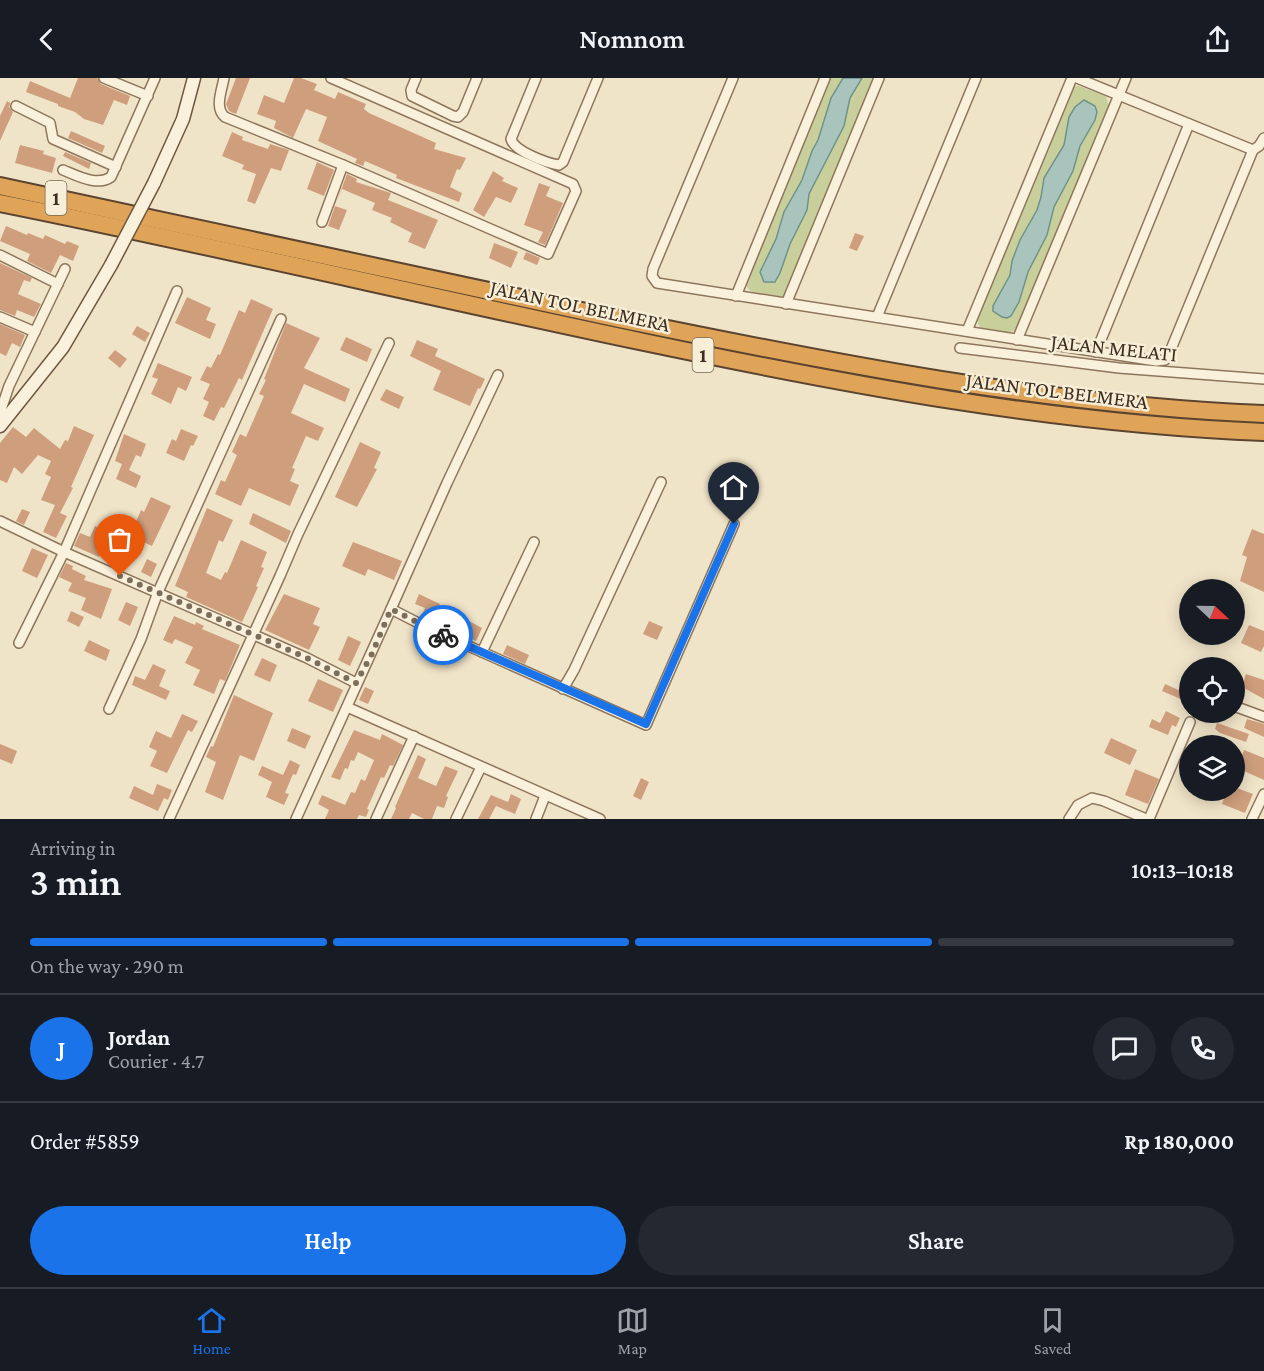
<!DOCTYPE html>
<meta charset="utf-8">
<style>
:root{--surface:#171b24;--page:#242831;--text:#f1f3f6;--muted:#9ea1a6;--line:#363941;--accent:#1a73e8}
body{margin:0;font-family:"Crimson Pro",serif;background:var(--page);color:var(--text);height:100vh;display:flex;flex-direction:column;font-size:22px;white-space:nowrap}
*{box-sizing:border-box;margin:0}
p{font-size:20px;color:var(--muted)}
.icon{flex:none;width:33px;height:33px;fill:none;stroke:currentColor;stroke-width:2;stroke-linecap:round;stroke-linejoin:round}
.map{position:relative;height:741px;overflow:hidden}
.drawer{display:flex;flex-direction:column;background:var(--surface);flex:1}
.drawer>*{flex:none}
.needle{width:39px;rotate:112deg}
.buttons{position:absolute;left:1179px;top:501px;display:grid;gap:12px}
.buttons a{display:grid;place-items:center;width:66px;height:66px;border-radius:50%;background:var(--surface);box-shadow:0 3px 15px #0003;font-size:30px}
.pin{position:absolute;display:grid;place-items:center;width:51px;height:51px;color:#fff;margin:-62px -26px;border-radius:50% 50% 50% 0;rotate:-45deg;box-shadow:0 0 6px #0007}
.pin .icon{rotate:45deg}
.courier{position:absolute;display:grid;place-items:center;width:60px;height:60px;margin:-30px;border:4px solid #1a73e8;border-radius:50%;background:#fff;color:#222;box-shadow:0 2px 8px #0007}
.summary em{font-style:normal;font-weight:600}
.summary div{display:flex;flex-direction:column-reverse}
.summary{display:flex;align-items:center;justify-content:space-between;height:102px;padding:0 30px}
h1{font-size:39px;font-weight:600;line-height:45px}
.bar{display:grid;grid-template-columns:repeat(4,1fr);gap:9px 6px;align-content:center;height:72px;padding:0 30px}
.bar i{height:8px;border-radius:4px;background:var(--line)}
.bar .on{background:var(--accent)}
.bar p{grid-column:span 4}
.line{display:flex;align-items:center;gap:15px;padding:0 30px;border-top:2px solid var(--line)}
.line div{flex:1}
.round{display:grid;place-items:center;flex:none;width:63px;height:63px;border-radius:32px;background:var(--page)}
.action{display:flex;gap:12px;margin-top:auto;padding:12px 30px}
.action a{flex:1;height:69px;border-radius:36px;background:var(--accent);color:#fff;font-size:24px;font-weight:600;line-height:69px;text-align:center}
.action a+a{background:var(--page);color:var(--text)}
header{display:flex;justify-content:space-between;align-items:center;height:78px;padding:0 30px;background:var(--surface);font-size:27px;font-weight:600}
.dock{display:flex;justify-content:space-around;align-items:center;height:84px;border-top:2px solid var(--line);background:var(--surface);font-size:16px;color:var(--muted)}
.dock a{display:grid;justify-items:center;gap:3px}
.dock .on{color:var(--accent)}
.map>svg:first-child{display:block}
.green{fill:#c9cf9b}
.water{fill:#a9c4bc;stroke:#6f938a;stroke-width:1.5}
.building{fill:#cf9f7d}
.lines{fill:none;stroke-linecap:round;stroke-linejoin:round}
.street-casing{stroke:#8d765c;stroke-width:12}
.secondary-casing{stroke:#6f573f;stroke-width:15}
.highway-casing{stroke:#5b4430;stroke-width:20}
.street{stroke:#faf1dc;stroke-width:9}
.secondary{stroke:#faf1dc;stroke-width:12}
.highway{stroke:#e0a458;stroke-width:16}
.secondary-bridge-casing{stroke:#6f573f;stroke-width:15;stroke-linecap:butt}
.secondary-bridge{stroke:#faf1dc;stroke-width:12}
.done{stroke:#7c6e5b;stroke-width:6;stroke-dasharray:0 10.8}
.route{stroke:#1a73e8;stroke-width:8}
.labels{text-anchor:middle;dominant-baseline:central;stroke-width:5;stroke-linejoin:round;paint-order:stroke}
.shield{fill:#f7eed8;stroke:#756857;stroke-width:1.5}
.shield-label{font-size:20px;font-weight:bold;fill:#3d2e20}
.street-label{font-size:21px;fill:#3d2e20;stroke:#f7eed8}
</style>
<header><svg class="icon" aria-label="back" viewBox="0 0 24 24"><path d="M15 5l-7 7 7 7"/></svg>Nomnom<svg class="icon" aria-label="share" viewBox="0 0 24 24"><path d="M12 15V3M7 8l5-5 5 5M5 13v7h14v-7"/></svg></header>
<div class="map">
<svg width="1264" height="741" viewBox="0 0 1264 741">
<rect width="100%" height="100%" fill="#f0e4c8"/>
<g class="green">
<path d="M830,0h44l-89,215 -2,3h-5c-11,-2 -30,0 -32,-12z"/>
<path d="M1075,8h4l27,10 3,10 -93,224c-7,5 -26,3 -34,-1 -4,-3 -4,-5 -5,-9l95,-231z"/>
</g>
<g class="water">
<polygon points="843,0 862,0 850,20 844,48 809,116 807,132 790,166 780,195 775,204 764,204 760,194 776,161 784,134 802,102 812,73 818,62 831,20"/>
<polygon points="1084,22 1095,28 1097,34 1095,42 1080,68 1073,93 1054,129 1047,157 1028,194 1019,224 1011,238 1007,240 1002,239 993,233 993,228 1010,197 1012,183 1020,162 1037,132 1041,119 1044,100 1064,67 1069,39 1075,29"/>
</g>
<g class="building">
<polygon points="78,0 97,0 101,6 130,18 127,27 114,22 103,47 84,41 75,34 58,28 58,26 26,14 30,3 70,20"/>
<polygon points="236,0 250,0 236,36 229,33 226,26"/>
<polygon points="294,0 301,0 317,6 314,12 335,21 338,14 366,26 364,31 369,35 436,65 434,71 466,80 460,92 457,91 450,109 462,115 459,124 396,100 397,97 365,83 363,88 355,85 357,81 318,63 327,39 306,31 293,60 274,50 276,43 257,36 264,17 284,25"/>
<polygon points="7,23 10,25 9,29 13,34 0,63 0,38"/>
<polygon points="71,53 105,68 102,75 68,60"/>
<polygon points="232,54 243,59 242,62 268,71 270,66 289,72 281,93 271,90 255,126 247,123 256,96 242,91 244,87 222,78"/>
<polygon points="20,67 44,73 43,76 56,80 52,95 15,85"/>
<polygon points="65,74 91,85 89,91 63,78"/>
<polygon points="317,84 334,92 324,118 307,111"/>
<polygon points="493,93 504,100 502,103 518,110 511,125 496,119 484,139 473,132"/>
<polygon points="347,96 357,101 356,104 391,115 388,122 438,142 425,171 408,164 412,155 390,144 392,140 372,132 375,125 342,111 337,123"/>
<polygon points="539,105 550,109 546,118 563,125 545,167 538,164 543,154 524,147"/>
<polygon points="335,128 347,132 339,152 328,148"/>
<polygon points="6,148 27,157 28,155 43,161 45,157 65,166 67,163 79,168 73,183 60,177 51,195 27,183 30,176 0,163"/>
<polygon points="855,155 864,158 857,173 849,170"/>
<polygon points="494,165 518,174 511,190 489,180"/>
<polygon points="526,174 540,180 537,187 523,181"/>
<polygon points="0,185 32,200 30,204 24,202 18,216 41,226 34,239 17,232 15,238 0,232"/>
<polygon points="187,219 211,230 206,242 216,246 210,261 175,245"/>
<polygon points="251,221 273,231 242,302 239,300 224,330 221,329 214,343 203,338 209,324 203,321 210,306 200,302 207,288 211,290 218,276 220,277 239,232 245,235"/>
<polygon points="286,245 320,260 304,290 350,311 345,324 304,306 291,335 324,350 318,363 306,358 292,390 295,391 290,403 299,407 290,428 249,410 241,428 215,416 221,402 225,404 237,377 232,374 240,356 246,359 264,318 259,316 266,302 264,301"/>
<polygon points="0,246 25,257 20,269 12,265 6,278 0,275"/>
<polygon points="137,248 150,255 145,264 132,256"/>
<polygon points="346,259 372,271 367,284 340,272"/>
<polygon points="417,262 438,271 435,278 485,301 480,311 478,310 470,328 433,312 441,293 410,278"/>
<polygon points="115,272 127,281 120,290 108,280"/>
<polygon points="158,285 192,299 186,313 178,309 171,326 151,316 158,301 152,299"/>
<polygon points="386,311 404,319 399,331 380,322"/>
<polygon points="74,348 94,357 71,409 73,410 60,435 67,438 56,460 43,454 55,427 41,422 51,399 45,396 51,383 38,377 22,396 14,389 7,405 0,402 0,365 13,349 26,359 34,350 60,371 65,362 68,363"/>
<polygon points="181,351 198,358 193,368 191,367 184,383 166,375 172,361 176,363"/>
<polygon points="124,356 146,366 141,379 136,377 129,392 141,398 136,410 116,401 122,386 115,383"/>
<polygon points="360,364 381,374 374,390 377,391 357,429 335,419"/>
<polygon points="151,419 171,428 152,468 130,458 141,432 144,434"/>
<polygon points="207,430 233,442 223,464 219,462 206,495 221,502 225,494 227,495 241,462 267,474 261,489 264,490 256,508 258,509 242,544 186,519 188,514 175,508"/>
<polygon points="22,431 30,434 24,447 16,443"/>
<polygon points="253,435 291,453 286,465 249,446"/>
<polygon points="95,448 110,455 99,479 74,468 80,455 90,459"/>
<polygon points="1252,451 1264,456 1264,514 1240,503 1247,479 1242,477"/>
<polygon points="353,464 402,483 394,502 368,491 365,498 342,488"/>
<polygon points="32,470 48,477 37,500 22,493"/>
<polygon points="147,481 157,486 151,499 141,494"/>
<polygon points="66,485 73,488 72,491 86,498 84,502 112,511 101,541 81,532 86,520 68,513 72,505 59,499"/>
<polygon points="284,516 320,530 313,546 320,549 309,572 265,552"/>
<polygon points="419,516 440,526 432,544 421,539 425,530 415,526"/>
<polygon points="126,524 138,529 130,548 118,542"/>
<polygon points="71,533 84,539 79,549 67,543"/>
<polygon points="454,535 482,550 476,563 458,555 459,553 448,548"/>
<polygon points="174,538 195,547 196,544 204,548 202,551 240,567 225,603 220,601 214,616 193,607 200,592 185,585 193,569 175,561 172,566 163,562"/>
<polygon points="649,543 663,549 657,562 643,556"/>
<polygon points="1249,547 1264,553 1264,568 1261,574 1241,565"/>
<polygon points="348,558 361,564 350,588 338,582"/>
<polygon points="89,562 110,572 106,583 84,573"/>
<polygon points="507,567 529,577 525,586 503,576"/>
<polygon points="262,580 277,587 270,604 254,597"/>
<polygon points="153,586 166,592 159,608 170,613 166,622 132,607 135,598 145,602"/>
<polygon points="1246,596 1264,602 1264,621 1242,609"/>
<polygon points="318,601 343,612 333,634 308,623"/>
<polygon points="1165,606 1183,614 1185,616 1183,622 1162,613"/>
<polygon points="365,609 374,613 368,626 359,622"/>
<polygon points="234,617 273,635 254,683 240,677 223,722 205,714 216,684 206,679 211,668 213,669"/>
<polygon points="1166,633 1180,640 1176,649 1172,647 1168,657 1149,649 1152,641 1160,645"/>
<polygon points="182,636 198,643 192,654 188,652 167,695 150,688 157,673 149,669 156,653 171,660"/>
<polygon points="1247,641 1264,646 1264,659 1244,650"/>
<polygon points="1217,645 1249,656 1246,664 1220,655 1215,651"/>
<polygon points="292,650 311,658 305,671 287,663"/>
<polygon points="354,652 380,662 382,656 403,667 393,688 390,687 384,700 381,699 367,731 369,732 366,739 359,737 357,741 325,741 329,732 318,726 322,717 345,727 351,714 355,715 361,701 365,703 374,682 358,674 354,683 351,682 348,691 345,690 340,702 331,699"/>
<polygon points="1111,660 1137,672 1130,687 1104,675"/>
<polygon points="0,666 17,673 12,686 0,681"/>
<polygon points="1244,672 1264,680 1264,702 1237,690"/>
<polygon points="418,677 426,681 418,700 436,708 445,688 458,693 446,718 448,719 444,730 437,728 432,741 424,741 412,735 409,741 391,741 396,730 395,729"/>
<polygon points="290,682 300,687 296,697 293,696 285,715 289,716 284,727 266,719 272,704 258,697 262,688 283,697"/>
<polygon points="1135,691 1159,701 1148,726 1125,717"/>
<polygon points="641,700 649,704 641,722 633,718"/>
<polygon points="157,706 172,712 168,722 164,720 158,733 129,720 134,708 153,717"/>
<polygon points="1234,709 1253,716 1245,735 1222,726 1227,712 1234,712"/>
<polygon points="511,716 521,721 515,736 496,728 489,741 478,741 491,717 508,724"/>
</g>
<g class="lines">
<g class="street-casing">
<g id="street">
<polyline points="104,0 148,18"/>
<path d="M224,0c-2,12 -10,30 1,39l118,48 205,89 28,-63 -3,-7 -242,-106"/>
<polyline points="416,0 411,12 412,18 453,38 458,39 463,34 477,0"/>
<path d="M536,0l-25,61c3,12 35,24 48,26l4,-3 35,-84"/>
<polyline points="733,0 653,191 652,198 657,205 1156,283 1165,282 1169,276 1253,72 1259,68 1264,60"/>
<polyline points="1077,0 1253,72"/>
<polyline points="16,28 50,45 53,61 116,89"/>
<path d="M63,92c13,5 34,17 48,7l44,-99"/>
<polyline points="322,144 343,87"/>
<polyline points="0,177 58,206"/>
<polyline points="736,218 825,0"/>
<polyline points="786,226 879,0"/>
<polyline points="0,239 35,254"/>
<polyline points="877,239 976,0"/>
<polyline points="967,253 1072,0"/>
<polyline points="1017,262 1126,0"/>
<polyline points="960,270 1119,290 1264,301"/>
<polyline points="1096,274 1189,46"/>
<polyline points="0,335 9,308 65,191"/>
<polyline points="0,443 64,474 307,580 356,605"/>
<polyline points="391,531 447,405 498,297"/>
<polyline points="19,565 64,474 177,213"/>
<polyline points="482,574 534,464"/>
<polyline points="1189,610 1190,610"/>
<polyline points="563,611 574,592 661,404"/>
<polyline points="1234,628 1264,639"/>
<polyline points="347,629 600,741"/>
<polyline points="109,631 141,561 158,514 281,241"/>
<polyline points="169,741 280,498 298,456 389,265"/>
<polyline points="296,741 391,531 428,550 646,647 734,446"/>
<polyline points="376,741 414,658"/>
<polyline points="456,741 481,689"/>
<polyline points="536,741 545,718"/>
<polyline points="1069,741 1078,727 1092,720 1104,723 1146,741"/>
<polyline points="1149,741 1190,644"/>
<polyline points="1252,741 1264,716"/>
</g>
</g>
<g class="secondary-casing">
<g id="secondary">
<polyline points="154,105 183,41 194,0"/>
<polyline points="0,348 63,269 111,187"/>
</g>
</g>
<g class="highway-casing">
<g id="highway">
<path d="M0,108c207,44 413,90 619,133 213,44 427,86 645,95"/>
<path d="M0,125c215,43 429,94 644,139 205,43 411,82 620,90"/>
</g>
</g>
<use href="#street" class="street"/>
<use href="#secondary" class="secondary"/>
<use href="#highway" class="highway"/>
<g class="secondary-bridge-casing">
<polyline id="secondary-bridge" points="111,187 154,105"/>
</g>
<use href="#secondary-bridge" class="secondary-bridge"/>
</g>
<g class="lines">
<polyline class="done" points="120,498 307,580 356,605 371,578 391,531 443,557"/>
<polyline class="route" points="443,557 646,646 734,446"/>
</g>
<g class="labels">
<g class="shield">
<rect x="45.5" y="103" width="21" height="34" rx="4.5"/>
<rect x="692.5" y="260" width="21" height="34" rx="4.5"/>
</g>
<g class="shield-label">
<text x="56" y="120">1</text>
<text x="703" y="277">1</text>
</g>
<g class="street-label">
<text transform="translate(580 228) rotate(12)">JALAN TOL BELMERA</text>
<text transform="translate(1114 270) rotate(6)">JALAN MELATI</text>
<text transform="translate(1057 313) rotate(7)">JALAN TOL BELMERA</text>
</g>
</g>
</svg>
<div class="buttons">
<a><svg class="needle" viewBox="-14 -14 28 28"><path d="M0-13l5 13h-10z" fill="#e53935"/><path d="M0 13l5-13h-10z" fill="#9ea1a6"/></svg></a>
<a><svg class="icon" aria-label="locate" viewBox="0 0 24 24"><circle cx="12" cy="12" r="6"/><path d="M12 2v4M12 18v4M2 12h4M18 12h4"/></svg></a>
<a><svg class="icon" aria-label="layers" viewBox="0 0 24 24"><path d="M12 4l9 5-9 5-9-5zM3 14l9 5 9-5"/></svg></a>
</div>
<div class="pin" style="left:120px;top:498px;background:#ea580c"><svg class="icon" aria-label="bag" viewBox="0 0 24 24"><path d="M5 8h14l-1 12H6zM9 8a3 3 0 0 1 6 0"/></svg></div>
<div class="pin" style="left:734px;top:446px;background:#1f2937"><svg class="icon" aria-label="home" viewBox="0 0 24 24"><path d="M3 11l9-7 9 7M6 9v11h12V9"/></svg></div>
<div class="courier" style="left:443px;top:557px"><svg class="icon" aria-label="bike" viewBox="0 0 24 24"><circle cx="6" cy="16" r="4"/><circle cx="18" cy="16" r="4"/><path d="M6 16l4-8h5l3 8M10 8l3 8H6M13 5h3"/></svg></div>
</div>
<section class="drawer">
<div class="summary"><div><h1>3 min</h1><p>Arriving in</p></div><em>10:13–10:18</em></div>
<div class="bar"><i class="on"></i><i class="on"></i><i class="on"></i><i></i><p>On the way · 290 m</p></div>
<div class="line" style="height:108px"><b class="round" style="background:var(--accent);color:#fff">J</b><div><b>Jordan</b><p>Courier · 4.7</p></div><a class="round"><svg class="icon" aria-label="chat" viewBox="0 0 24 24"><path d="M4 5h16v11H9l-5 4z"/></svg></a><a class="round"><svg class="icon" aria-label="phone" viewBox="0 0 24 24"><path d="M5 4h4l2 5-3 2q2 4 5 5l2-3 5 2v4C11 20 4 13 5 4z"/></svg></a></div>
<div class="line" style="height:78px"><div>Order #5859</div><b>Rp 180,000</b></div>
<div class="action"><a>Help</a><a>Share</a></div>
</section>
<nav class="dock">
<a class="on"><svg class="icon" aria-label="home" viewBox="0 0 24 24"><path d="M3 11l9-7 9 7M6 9v11h12V9"/></svg>Home</a>
<a><svg class="icon" aria-label="map" viewBox="0 0 24 24"><path d="M3 6l6-2 6 2 6-2v14l-6 2-6-2-6 2zM9 4v14M15 6v14"/></svg>Map</a>
<a><svg class="icon" aria-label="saved" viewBox="0 0 24 24"><path d="M7 4h10v16l-5-4-5 4z"/></svg>Saved</a>
</nav>
